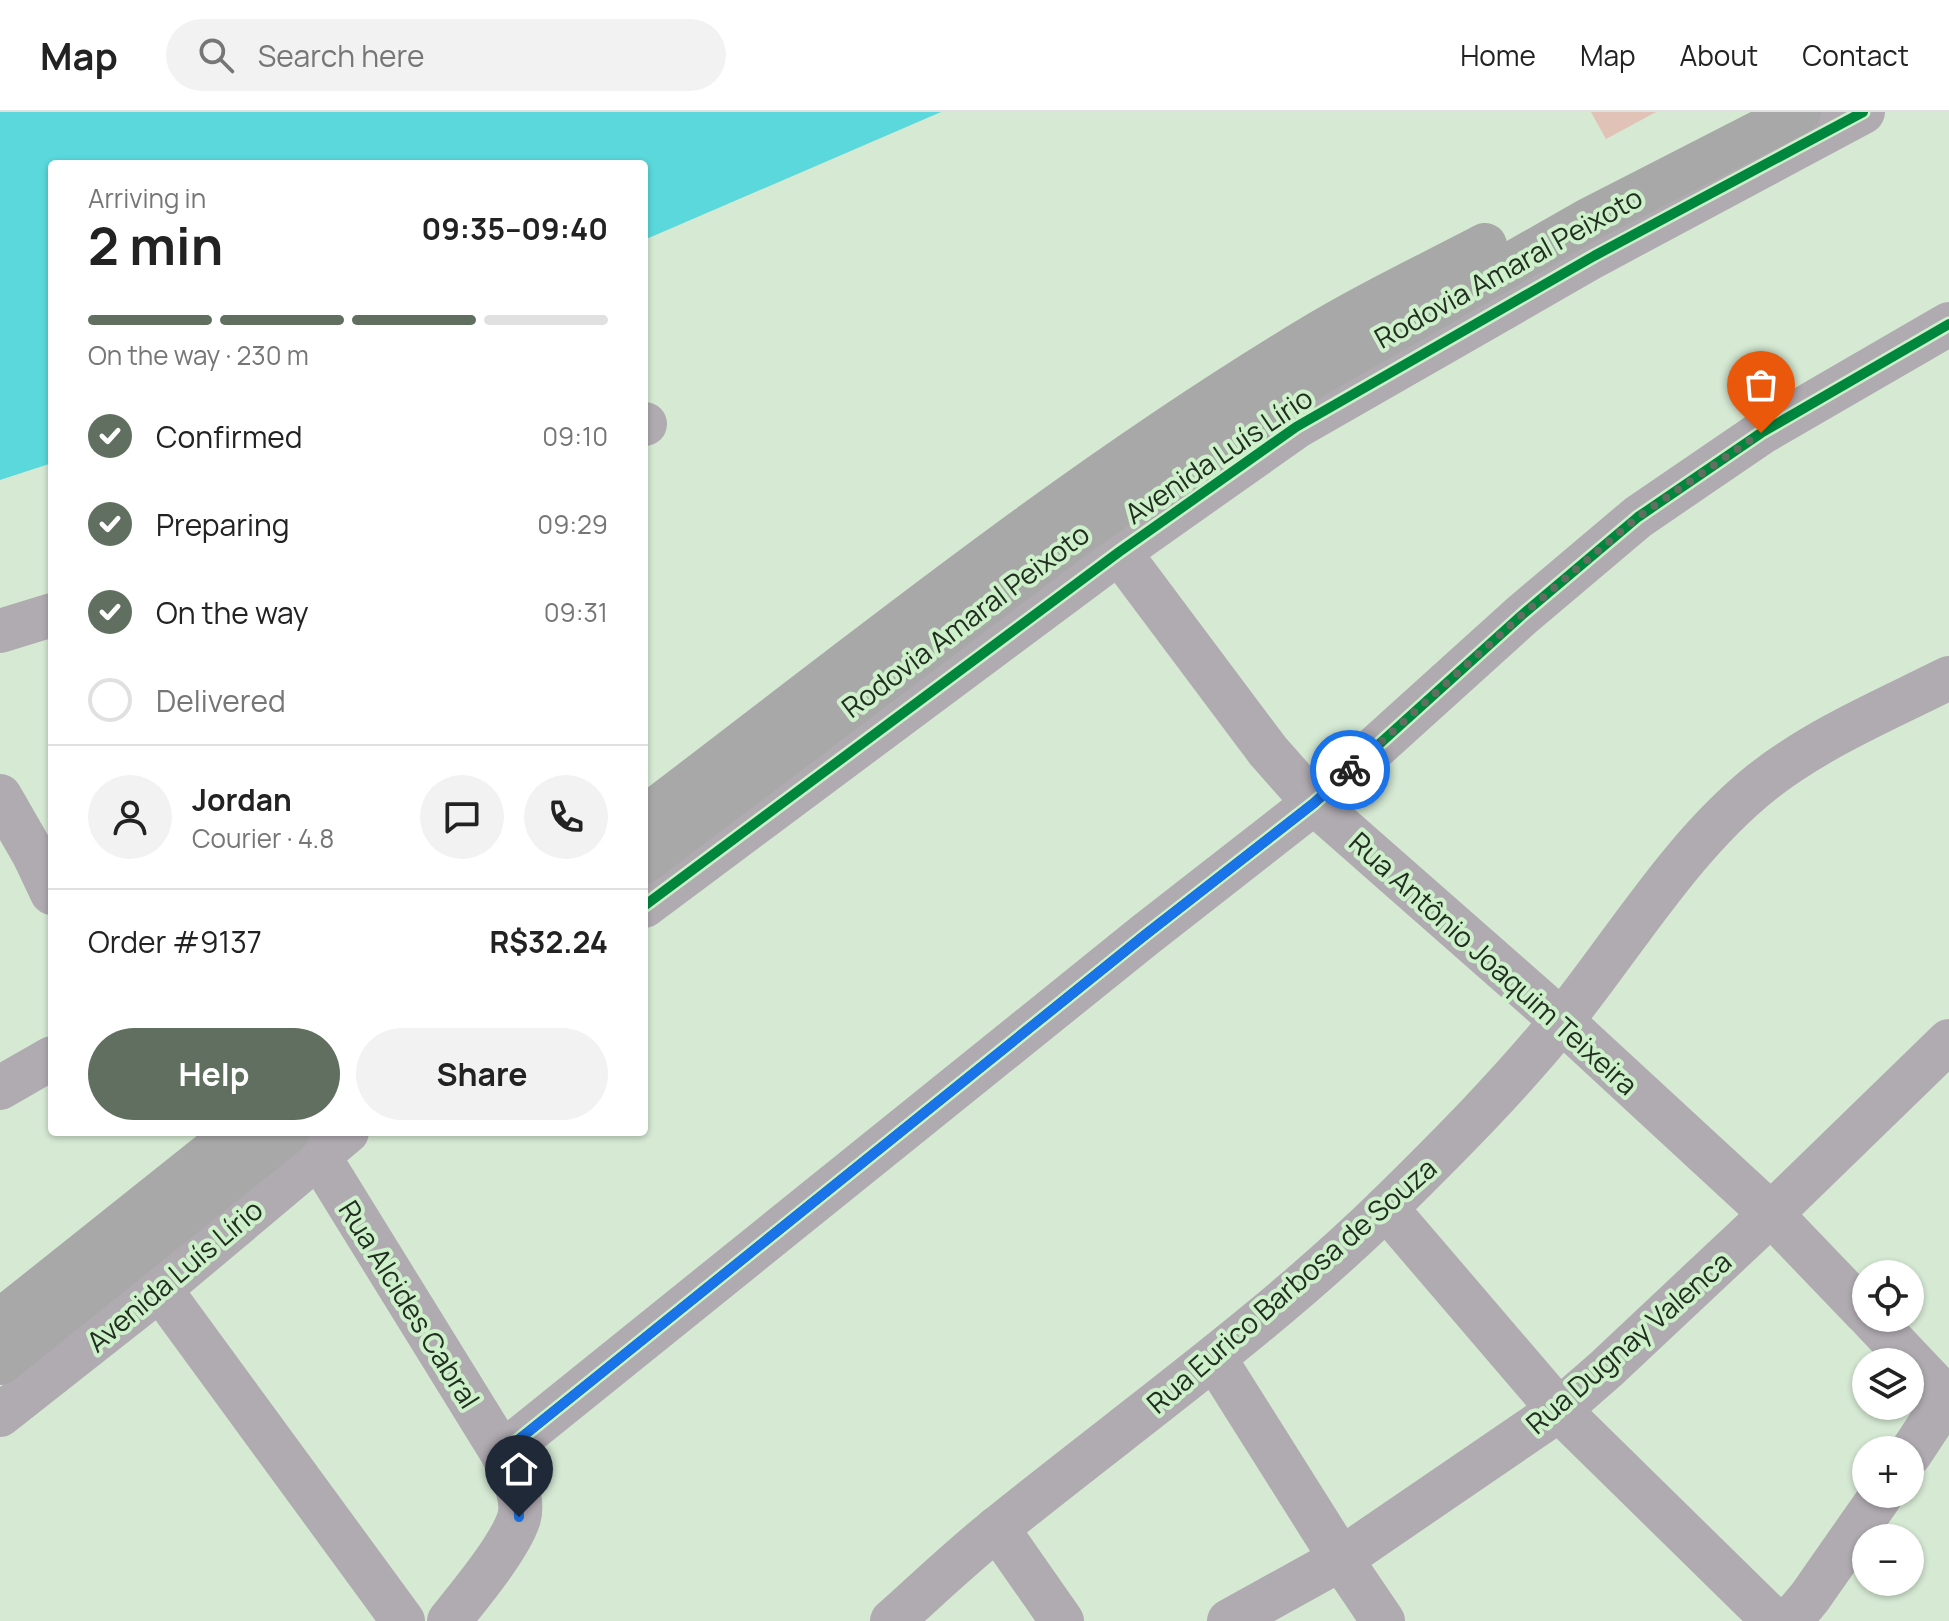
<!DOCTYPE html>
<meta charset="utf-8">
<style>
:root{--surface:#fff;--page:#f2f2f2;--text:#222;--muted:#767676;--line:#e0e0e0;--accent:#606f5f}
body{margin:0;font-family:Manrope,sans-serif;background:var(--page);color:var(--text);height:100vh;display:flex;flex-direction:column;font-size:30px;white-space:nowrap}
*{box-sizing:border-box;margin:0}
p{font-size:26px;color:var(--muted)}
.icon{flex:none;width:44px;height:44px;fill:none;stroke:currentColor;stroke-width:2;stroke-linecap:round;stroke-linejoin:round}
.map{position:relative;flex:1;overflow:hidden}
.details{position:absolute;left:48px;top:48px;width:600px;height:976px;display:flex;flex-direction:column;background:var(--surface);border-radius:8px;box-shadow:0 2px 6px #0004}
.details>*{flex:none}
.buttons{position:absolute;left:1852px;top:1148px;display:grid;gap:16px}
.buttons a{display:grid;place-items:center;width:72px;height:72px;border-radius:50%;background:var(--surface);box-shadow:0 2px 6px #0004;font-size:40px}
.pin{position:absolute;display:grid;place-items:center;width:68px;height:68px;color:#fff;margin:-82px -34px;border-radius:50% 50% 50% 0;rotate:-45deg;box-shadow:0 0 8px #0007}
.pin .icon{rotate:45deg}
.courier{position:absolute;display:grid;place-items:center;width:80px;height:80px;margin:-40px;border:6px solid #1a73e8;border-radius:50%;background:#fff;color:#222;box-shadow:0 2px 10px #0007}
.overview em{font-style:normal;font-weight:700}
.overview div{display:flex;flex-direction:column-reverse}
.overview{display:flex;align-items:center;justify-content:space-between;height:136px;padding:0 40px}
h1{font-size:52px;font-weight:700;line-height:60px}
.bar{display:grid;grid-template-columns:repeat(4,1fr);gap:12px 8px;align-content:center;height:96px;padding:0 40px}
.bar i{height:10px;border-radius:6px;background:var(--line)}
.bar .current{background:var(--accent)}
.bar p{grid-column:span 4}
.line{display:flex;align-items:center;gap:20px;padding:0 40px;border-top:2px solid var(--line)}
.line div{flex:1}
.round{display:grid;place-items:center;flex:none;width:84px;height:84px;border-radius:42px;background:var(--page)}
ol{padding:0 40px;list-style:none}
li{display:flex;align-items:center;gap:24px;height:88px}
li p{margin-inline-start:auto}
li .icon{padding:8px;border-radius:50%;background:var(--accent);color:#fff;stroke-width:4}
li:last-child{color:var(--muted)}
li i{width:44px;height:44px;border:4px solid var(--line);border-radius:50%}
.action{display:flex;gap:16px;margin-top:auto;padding:16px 40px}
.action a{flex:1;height:92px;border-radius:48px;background:var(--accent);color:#fff;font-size:32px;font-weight:700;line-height:92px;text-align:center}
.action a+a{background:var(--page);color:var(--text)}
header{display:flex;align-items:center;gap:48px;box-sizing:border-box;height:112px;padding:0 40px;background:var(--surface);border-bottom:2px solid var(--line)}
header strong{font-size:38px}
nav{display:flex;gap:44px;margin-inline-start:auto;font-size:28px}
.search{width:560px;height:72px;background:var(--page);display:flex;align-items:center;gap:20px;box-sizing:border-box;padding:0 28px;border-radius:44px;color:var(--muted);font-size:30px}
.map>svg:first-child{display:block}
.green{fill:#e1c2b6}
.water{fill:#5ad8db}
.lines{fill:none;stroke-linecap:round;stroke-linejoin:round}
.minor{stroke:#b0abb1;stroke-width:44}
.highway{stroke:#a9a8a9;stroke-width:44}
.cycleway-casing{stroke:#cef1cb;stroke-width:15}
.cycleway{stroke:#00873e;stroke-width:10}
.done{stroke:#606f5f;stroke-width:8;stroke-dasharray:0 14.4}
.route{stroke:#1a73e8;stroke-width:10}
.labels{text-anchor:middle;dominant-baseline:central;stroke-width:8;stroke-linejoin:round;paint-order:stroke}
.street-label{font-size:28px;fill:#212e20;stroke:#cef1cb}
</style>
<header>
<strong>Map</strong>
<div class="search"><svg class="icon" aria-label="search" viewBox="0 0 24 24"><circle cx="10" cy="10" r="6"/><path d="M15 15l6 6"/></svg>Search here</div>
<nav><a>Home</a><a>Map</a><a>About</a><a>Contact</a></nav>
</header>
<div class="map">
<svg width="1949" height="1509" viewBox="0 0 1949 1509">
<rect width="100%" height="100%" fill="#d5e9d3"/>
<polygon class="green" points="1591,0 1656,0 1606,27"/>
<polygon class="water" points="0,0 941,0 644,128 644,52 52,52 52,351 0,368"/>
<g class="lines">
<g class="minor">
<polyline points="644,312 645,312"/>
<polyline points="1119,440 1268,639 1314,691 1562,909 1771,1102 1866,1201"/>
<polyline points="0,519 52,503"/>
<polyline points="0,684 34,743 52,781"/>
<polyline points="644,794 1119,440 1296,315 1594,144 1863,0"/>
<polyline points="0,976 52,946"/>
<path d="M318,1043l184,298c8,19 23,43 17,65 -9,29 -50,78 -70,103"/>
<polyline points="1386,1096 1559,1298 1774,1509"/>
<polyline points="160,1177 403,1509"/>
<polyline points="1871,1206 1947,1286"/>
<polyline points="1215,1247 1341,1447 1383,1509"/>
<polyline points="0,1303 160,1177 347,1020"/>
<polyline points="502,1341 1145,823 1314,691 1522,503 1638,405 1761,321 1949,212"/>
<polyline points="1910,1342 1949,1283"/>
<polyline points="997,1416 1062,1509"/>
<path d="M892,1509c36,-32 70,-65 108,-95 130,-105 267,-202 387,-319 61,-60 123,-122 177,-189 63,-79 118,-172 198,-236 56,-44 123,-72 187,-104"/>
<polyline points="1229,1509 1341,1447 1559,1298 1606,1257 1771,1102 1949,929"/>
<polyline points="1790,1509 1810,1485 1882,1382"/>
</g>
<g class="highway">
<path d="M644,706c220,-167 437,-343 675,-485 53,-32 111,-59 166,-88"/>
<polyline points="644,750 1071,427 1215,326 1316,263 1588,108 1799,0"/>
<polyline points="0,1209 237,1020"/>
<polyline points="0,1251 288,1020"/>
</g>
<g class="cycleway-casing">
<g id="cycleway">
<polyline points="644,794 1119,440 1296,315 1594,144 1863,0"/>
<polyline points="502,1341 1145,823 1314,691 1522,503 1638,405 1761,321 1949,212"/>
</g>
</g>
<use href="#cycleway" class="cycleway"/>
</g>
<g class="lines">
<polyline class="done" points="1350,658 1522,503 1638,405 1761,321"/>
<polyline class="route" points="519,1405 518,1377 502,1341 1145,823 1314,691 1350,658"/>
</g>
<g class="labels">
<g class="street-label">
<text transform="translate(1508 155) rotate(-29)">Rodovia Amaral Peixoto</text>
<text transform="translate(1218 343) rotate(-34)">Avenida Luís Lírio</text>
<text transform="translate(965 508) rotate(-37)">Rodovia Amaral Peixoto</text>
<text transform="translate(1494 851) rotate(42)">Rua Antônio Joaquim Teixeira</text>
<text transform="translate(174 1163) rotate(-40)">Avenida Luís Lírio</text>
<text transform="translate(1291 1173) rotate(-41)">Rua Eurico Barbosa de Souza</text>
<text transform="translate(410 1192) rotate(58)">Rua Alcides Cabral</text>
<text transform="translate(1628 1230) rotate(-41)">Rua Dugnay Valenca</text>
</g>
</g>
</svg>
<div class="buttons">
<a><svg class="icon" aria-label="locate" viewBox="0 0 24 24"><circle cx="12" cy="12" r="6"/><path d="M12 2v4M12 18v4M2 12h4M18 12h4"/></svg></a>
<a><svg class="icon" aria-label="layers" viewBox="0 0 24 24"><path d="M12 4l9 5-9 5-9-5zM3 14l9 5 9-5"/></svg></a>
<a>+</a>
<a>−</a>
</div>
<div class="pin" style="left:1761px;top:321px;background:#ea580c"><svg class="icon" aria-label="bag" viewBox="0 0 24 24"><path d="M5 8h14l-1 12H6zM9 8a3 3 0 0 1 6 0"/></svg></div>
<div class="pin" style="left:519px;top:1405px;background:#1f2937"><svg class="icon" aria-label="home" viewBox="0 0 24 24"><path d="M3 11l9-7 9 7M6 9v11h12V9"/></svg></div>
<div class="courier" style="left:1350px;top:658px"><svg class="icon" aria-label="bike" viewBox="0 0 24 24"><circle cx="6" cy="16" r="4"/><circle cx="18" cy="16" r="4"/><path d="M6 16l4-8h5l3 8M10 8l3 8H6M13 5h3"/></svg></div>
<section class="details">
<div class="overview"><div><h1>2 min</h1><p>Arriving in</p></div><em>09:35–09:40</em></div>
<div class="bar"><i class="current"></i><i class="current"></i><i class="current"></i><i></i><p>On the way · 230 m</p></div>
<ol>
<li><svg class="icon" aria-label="check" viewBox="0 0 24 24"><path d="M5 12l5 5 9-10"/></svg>Confirmed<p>09:10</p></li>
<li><svg class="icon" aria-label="check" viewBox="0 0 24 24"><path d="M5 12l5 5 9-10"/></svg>Preparing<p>09:29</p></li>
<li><svg class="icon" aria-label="check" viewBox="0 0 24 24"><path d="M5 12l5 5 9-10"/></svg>On the way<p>09:31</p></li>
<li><i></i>Delivered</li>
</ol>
<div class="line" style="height:144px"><a class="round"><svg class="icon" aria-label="person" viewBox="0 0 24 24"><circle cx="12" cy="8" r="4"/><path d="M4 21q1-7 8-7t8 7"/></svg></a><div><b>Jordan</b><p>Courier · 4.8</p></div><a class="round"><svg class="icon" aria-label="chat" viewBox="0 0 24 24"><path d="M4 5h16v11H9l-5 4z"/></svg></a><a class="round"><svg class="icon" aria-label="phone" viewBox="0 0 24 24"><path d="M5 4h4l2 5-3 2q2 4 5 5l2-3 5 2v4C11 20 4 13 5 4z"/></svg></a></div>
<div class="line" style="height:104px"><div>Order #9137</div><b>R$32.24</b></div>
<div class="action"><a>Help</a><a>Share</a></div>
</section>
</div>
